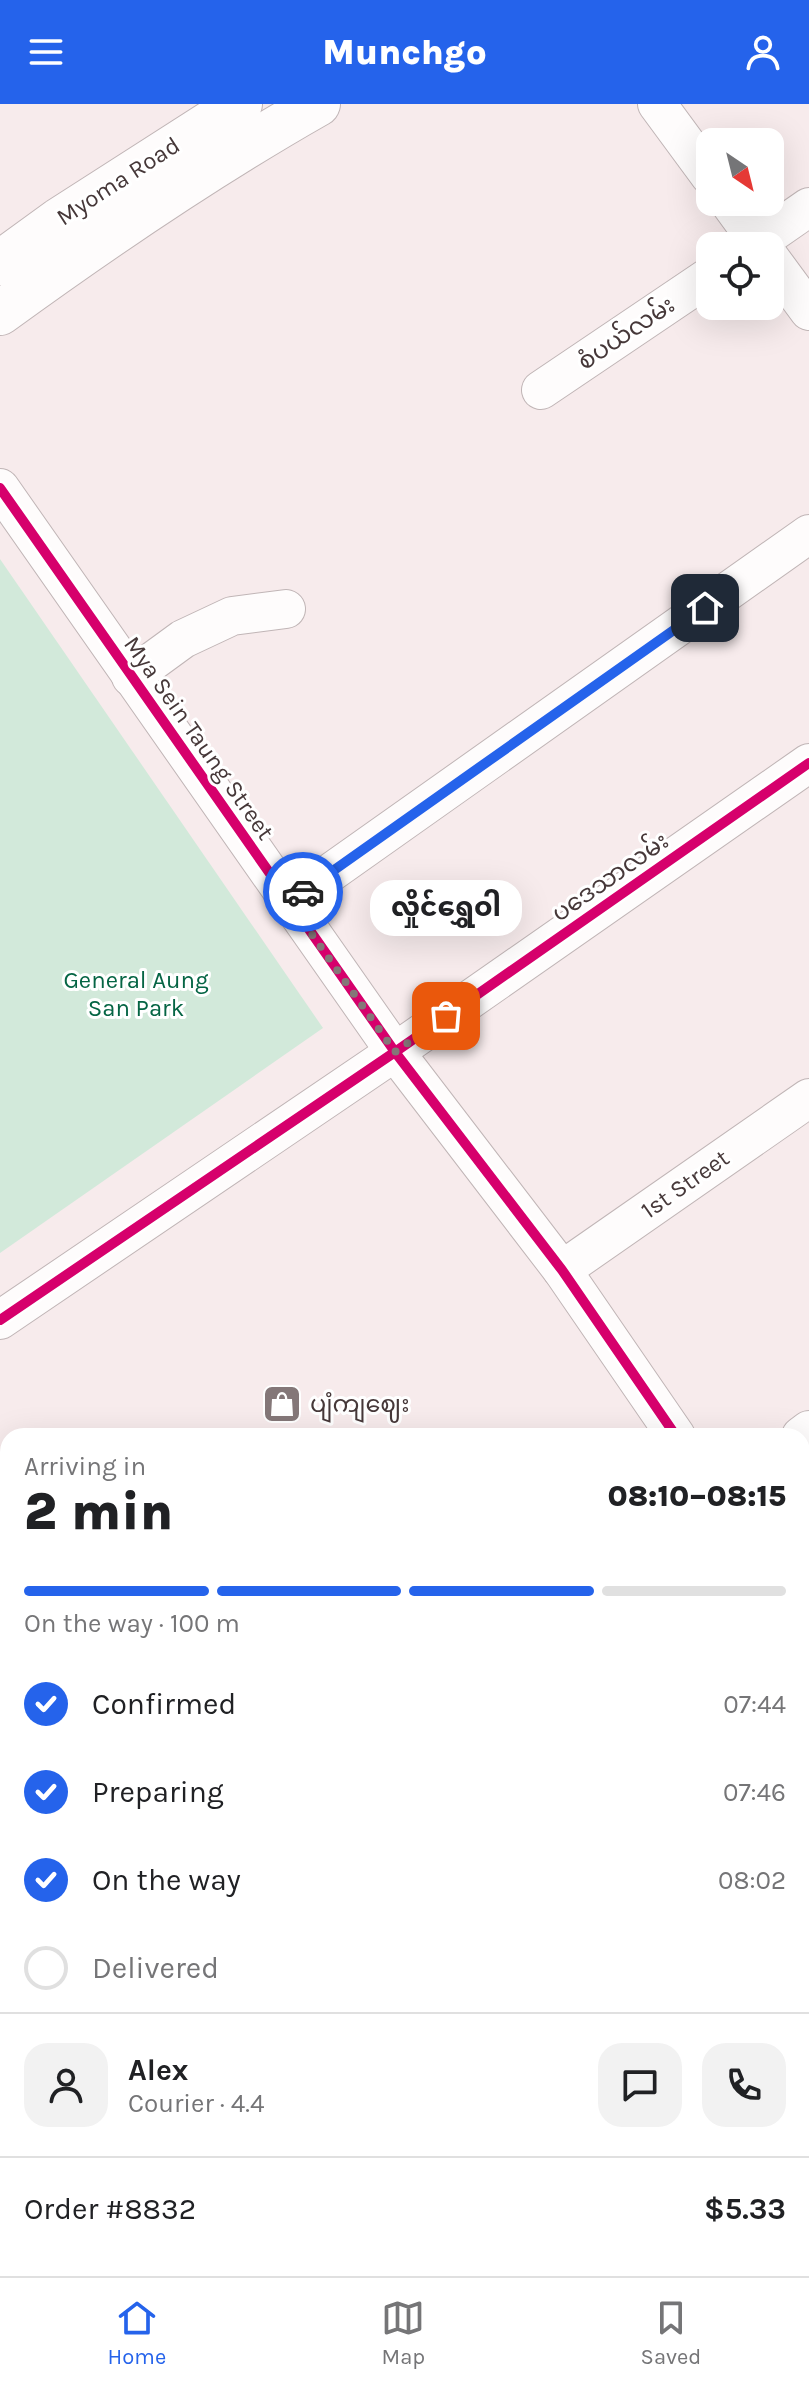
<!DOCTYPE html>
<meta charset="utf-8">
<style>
:root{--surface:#fff;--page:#f2f2f2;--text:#202124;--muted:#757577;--line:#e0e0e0;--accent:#2563eb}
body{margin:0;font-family:Karla,"Noto Sans Myanmar",sans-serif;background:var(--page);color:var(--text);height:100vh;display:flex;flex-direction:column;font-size:30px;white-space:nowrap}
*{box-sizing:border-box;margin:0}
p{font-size:26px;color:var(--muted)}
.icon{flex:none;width:44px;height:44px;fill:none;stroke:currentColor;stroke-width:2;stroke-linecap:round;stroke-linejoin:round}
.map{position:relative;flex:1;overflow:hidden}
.sheet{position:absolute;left:0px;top:1324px;width:810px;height:848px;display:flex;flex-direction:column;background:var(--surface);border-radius:24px 24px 0 0;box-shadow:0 8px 32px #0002}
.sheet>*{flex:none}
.needle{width:52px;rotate:145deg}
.fabs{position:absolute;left:696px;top:24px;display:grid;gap:16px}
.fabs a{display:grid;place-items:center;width:88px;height:88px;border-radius:16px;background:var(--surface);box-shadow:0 8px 32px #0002;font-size:40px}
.pin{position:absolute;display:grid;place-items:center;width:68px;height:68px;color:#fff;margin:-34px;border-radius:16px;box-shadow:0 4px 12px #0006}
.courier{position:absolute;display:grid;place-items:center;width:80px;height:80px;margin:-40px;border:6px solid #2563eb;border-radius:50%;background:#fff;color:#222;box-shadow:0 2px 10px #0007}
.bubble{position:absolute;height:56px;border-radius:24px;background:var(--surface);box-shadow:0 8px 32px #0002;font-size:26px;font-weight:800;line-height:56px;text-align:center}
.head em{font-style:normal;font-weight:800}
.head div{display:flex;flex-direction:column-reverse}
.head{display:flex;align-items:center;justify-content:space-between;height:136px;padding:0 24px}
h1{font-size:52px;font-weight:800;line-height:60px}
.bar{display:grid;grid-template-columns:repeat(4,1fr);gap:12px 8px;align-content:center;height:96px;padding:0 24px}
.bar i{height:10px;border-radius:6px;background:var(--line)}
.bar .current{background:var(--accent)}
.bar p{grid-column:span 4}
.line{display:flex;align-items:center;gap:20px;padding:0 24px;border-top:2px solid var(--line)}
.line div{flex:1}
.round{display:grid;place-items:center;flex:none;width:84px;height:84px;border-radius:24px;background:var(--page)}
ol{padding:0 24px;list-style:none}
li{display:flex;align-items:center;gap:24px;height:88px}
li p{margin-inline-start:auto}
li .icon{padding:8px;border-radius:50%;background:var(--accent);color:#fff;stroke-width:4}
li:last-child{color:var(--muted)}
li i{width:44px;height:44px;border:4px solid var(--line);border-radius:50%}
header{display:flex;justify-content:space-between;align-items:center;height:104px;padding:0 24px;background:var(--accent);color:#fff;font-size:36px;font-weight:800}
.dock{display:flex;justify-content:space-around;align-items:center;height:112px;border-top:2px solid var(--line);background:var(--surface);font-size:22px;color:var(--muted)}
.dock a{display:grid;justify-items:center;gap:4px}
.dock .current{color:var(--accent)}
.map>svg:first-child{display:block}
.green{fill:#d2e9da}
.building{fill:#e1d1d3;stroke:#d3c8c8;stroke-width:2}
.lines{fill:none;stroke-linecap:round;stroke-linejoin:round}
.street-casing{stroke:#c0b5b6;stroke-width:40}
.primary-casing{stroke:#c0b5b6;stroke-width:46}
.street{stroke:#fefcfc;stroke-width:38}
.primary{stroke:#fefcfc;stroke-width:44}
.cycleway-casing{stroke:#fff;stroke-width:15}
.cycleway{stroke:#d6006c;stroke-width:10}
.done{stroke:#847778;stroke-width:8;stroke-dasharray:0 14.4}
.route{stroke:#2563eb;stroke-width:10}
.labels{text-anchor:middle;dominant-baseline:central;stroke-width:6;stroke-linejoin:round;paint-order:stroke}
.street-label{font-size:24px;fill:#463839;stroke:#fff}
.park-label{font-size:24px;fill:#056544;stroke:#fff}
.poi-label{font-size:24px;fill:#463839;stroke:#fff;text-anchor:start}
</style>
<header><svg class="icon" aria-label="menu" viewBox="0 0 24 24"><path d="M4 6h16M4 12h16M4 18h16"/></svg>Munchgo<svg class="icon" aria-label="person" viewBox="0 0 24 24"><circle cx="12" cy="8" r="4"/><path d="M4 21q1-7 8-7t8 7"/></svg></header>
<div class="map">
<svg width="809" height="2172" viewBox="0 0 809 2172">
<rect width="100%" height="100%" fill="#f7ebec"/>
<polygon class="green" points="0,455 323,924 0,1149"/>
<g class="building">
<polygon points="802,1719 809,1731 809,1764 802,1769"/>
<polygon points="809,1790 809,1845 802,1850 802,1795"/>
<polygon points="809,1881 809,1929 802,1934 802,1886"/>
</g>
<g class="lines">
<g class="street-casing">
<g id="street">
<polyline points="657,0 710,72"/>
<polyline points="729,98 761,142"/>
<polyline points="753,142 809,103"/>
<polyline points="770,154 809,207"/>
<polyline points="541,286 710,172"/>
<polyline points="0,384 395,948 562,1166 676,1332"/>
<polyline points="131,573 183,535 232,512 286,505"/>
<polyline points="289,798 809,430"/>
<polyline points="562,1166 809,994"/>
<polyline points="0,1216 395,948 809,659"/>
<polyline points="801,1332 809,1326"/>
<polyline points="802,1517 809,1527"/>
<polyline points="0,1606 8,1618"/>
<polyline points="0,1901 8,1895"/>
<polyline points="802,2065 809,2060"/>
<polyline points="383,2164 389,2172"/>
<polyline points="116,2172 127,2164"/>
<polyline points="643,2172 655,2164"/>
</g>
</g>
<g class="primary-casing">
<g id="primary">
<polyline points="0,159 59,116 240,0"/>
<path d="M0,209c103,-75 207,-146 318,-209"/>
</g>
</g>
<use href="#street" class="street"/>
<use href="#primary" class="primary"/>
<g class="cycleway-casing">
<g id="cycleway">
<polyline points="0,384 395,948 562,1166 676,1332"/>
<polyline points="0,1216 395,948 809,659"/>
</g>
</g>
<use href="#cycleway" class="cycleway"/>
</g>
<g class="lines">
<polyline class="done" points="303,788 289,798 395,948 446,912"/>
<polyline class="route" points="303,788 705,504"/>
</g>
<defs>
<g id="shop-square" transform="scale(2)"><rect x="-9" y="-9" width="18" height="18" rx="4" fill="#847778" stroke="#fff"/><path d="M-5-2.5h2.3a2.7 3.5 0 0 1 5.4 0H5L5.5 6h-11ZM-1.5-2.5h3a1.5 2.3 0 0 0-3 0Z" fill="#fff"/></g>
</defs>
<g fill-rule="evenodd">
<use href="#shop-square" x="282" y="1300"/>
</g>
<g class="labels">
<g class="street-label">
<text transform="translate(118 77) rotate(-33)">Myoma Road</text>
<text transform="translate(626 229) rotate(-34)">စံပယ်လမ်း</text>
<text transform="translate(199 634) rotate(55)">Mya Sein Taung Street</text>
<text transform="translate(610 773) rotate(-35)">ပဒေသာလမ်း</text>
<text transform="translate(685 1080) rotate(-35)">1st Street</text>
</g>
<g class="park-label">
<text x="136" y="876">General Aung<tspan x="136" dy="28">San Park</tspan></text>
</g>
<g class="poi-label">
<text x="310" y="1300">ပျံကျဈေး</text>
</g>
</g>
</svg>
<div class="fabs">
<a><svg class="needle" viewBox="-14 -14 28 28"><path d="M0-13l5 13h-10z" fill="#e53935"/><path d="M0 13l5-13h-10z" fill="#757577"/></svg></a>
<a><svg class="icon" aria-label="locate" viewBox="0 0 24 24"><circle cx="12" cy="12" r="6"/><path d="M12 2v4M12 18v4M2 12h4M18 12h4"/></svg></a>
</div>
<div class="pin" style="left:446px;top:912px;background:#ea580c"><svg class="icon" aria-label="bag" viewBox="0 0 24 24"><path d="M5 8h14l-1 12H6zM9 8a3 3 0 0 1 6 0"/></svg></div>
<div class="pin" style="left:705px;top:504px;background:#1f2937"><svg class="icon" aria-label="home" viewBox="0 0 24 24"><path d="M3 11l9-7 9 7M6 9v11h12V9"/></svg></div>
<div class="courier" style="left:303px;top:788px"><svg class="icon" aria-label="car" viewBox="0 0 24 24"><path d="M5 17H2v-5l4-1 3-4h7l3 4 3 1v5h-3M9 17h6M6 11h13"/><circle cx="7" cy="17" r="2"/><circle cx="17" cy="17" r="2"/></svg></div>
<div class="bubble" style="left:370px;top:776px;width:152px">လှိုင်ရွှေဝါ</div>
<section class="sheet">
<div class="head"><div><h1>2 min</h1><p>Arriving in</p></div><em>08:10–08:15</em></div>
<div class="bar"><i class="current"></i><i class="current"></i><i class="current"></i><i></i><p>On the way · 100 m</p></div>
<ol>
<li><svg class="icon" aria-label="check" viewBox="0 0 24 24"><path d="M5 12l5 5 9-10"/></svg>Confirmed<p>07:44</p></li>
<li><svg class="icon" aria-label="check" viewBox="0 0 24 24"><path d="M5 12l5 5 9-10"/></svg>Preparing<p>07:46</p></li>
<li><svg class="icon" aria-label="check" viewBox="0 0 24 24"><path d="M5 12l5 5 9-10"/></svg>On the way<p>08:02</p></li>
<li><i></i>Delivered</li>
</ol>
<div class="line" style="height:144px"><a class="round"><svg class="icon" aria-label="person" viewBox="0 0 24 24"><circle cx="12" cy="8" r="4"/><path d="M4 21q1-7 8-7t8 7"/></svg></a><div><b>Alex</b><p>Courier · 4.4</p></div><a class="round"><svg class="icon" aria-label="chat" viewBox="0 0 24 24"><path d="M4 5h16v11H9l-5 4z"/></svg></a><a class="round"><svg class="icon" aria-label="phone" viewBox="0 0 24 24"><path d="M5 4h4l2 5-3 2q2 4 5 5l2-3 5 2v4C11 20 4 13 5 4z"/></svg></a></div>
<div class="line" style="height:104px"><div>Order #8832</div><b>$5.33</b></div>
</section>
</div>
<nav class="dock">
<a class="current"><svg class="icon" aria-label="home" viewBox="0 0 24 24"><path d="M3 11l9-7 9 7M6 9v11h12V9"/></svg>Home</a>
<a><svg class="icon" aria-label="map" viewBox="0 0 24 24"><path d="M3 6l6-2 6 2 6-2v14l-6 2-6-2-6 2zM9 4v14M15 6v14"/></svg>Map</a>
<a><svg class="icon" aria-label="saved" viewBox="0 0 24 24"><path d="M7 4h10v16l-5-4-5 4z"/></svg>Saved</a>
</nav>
